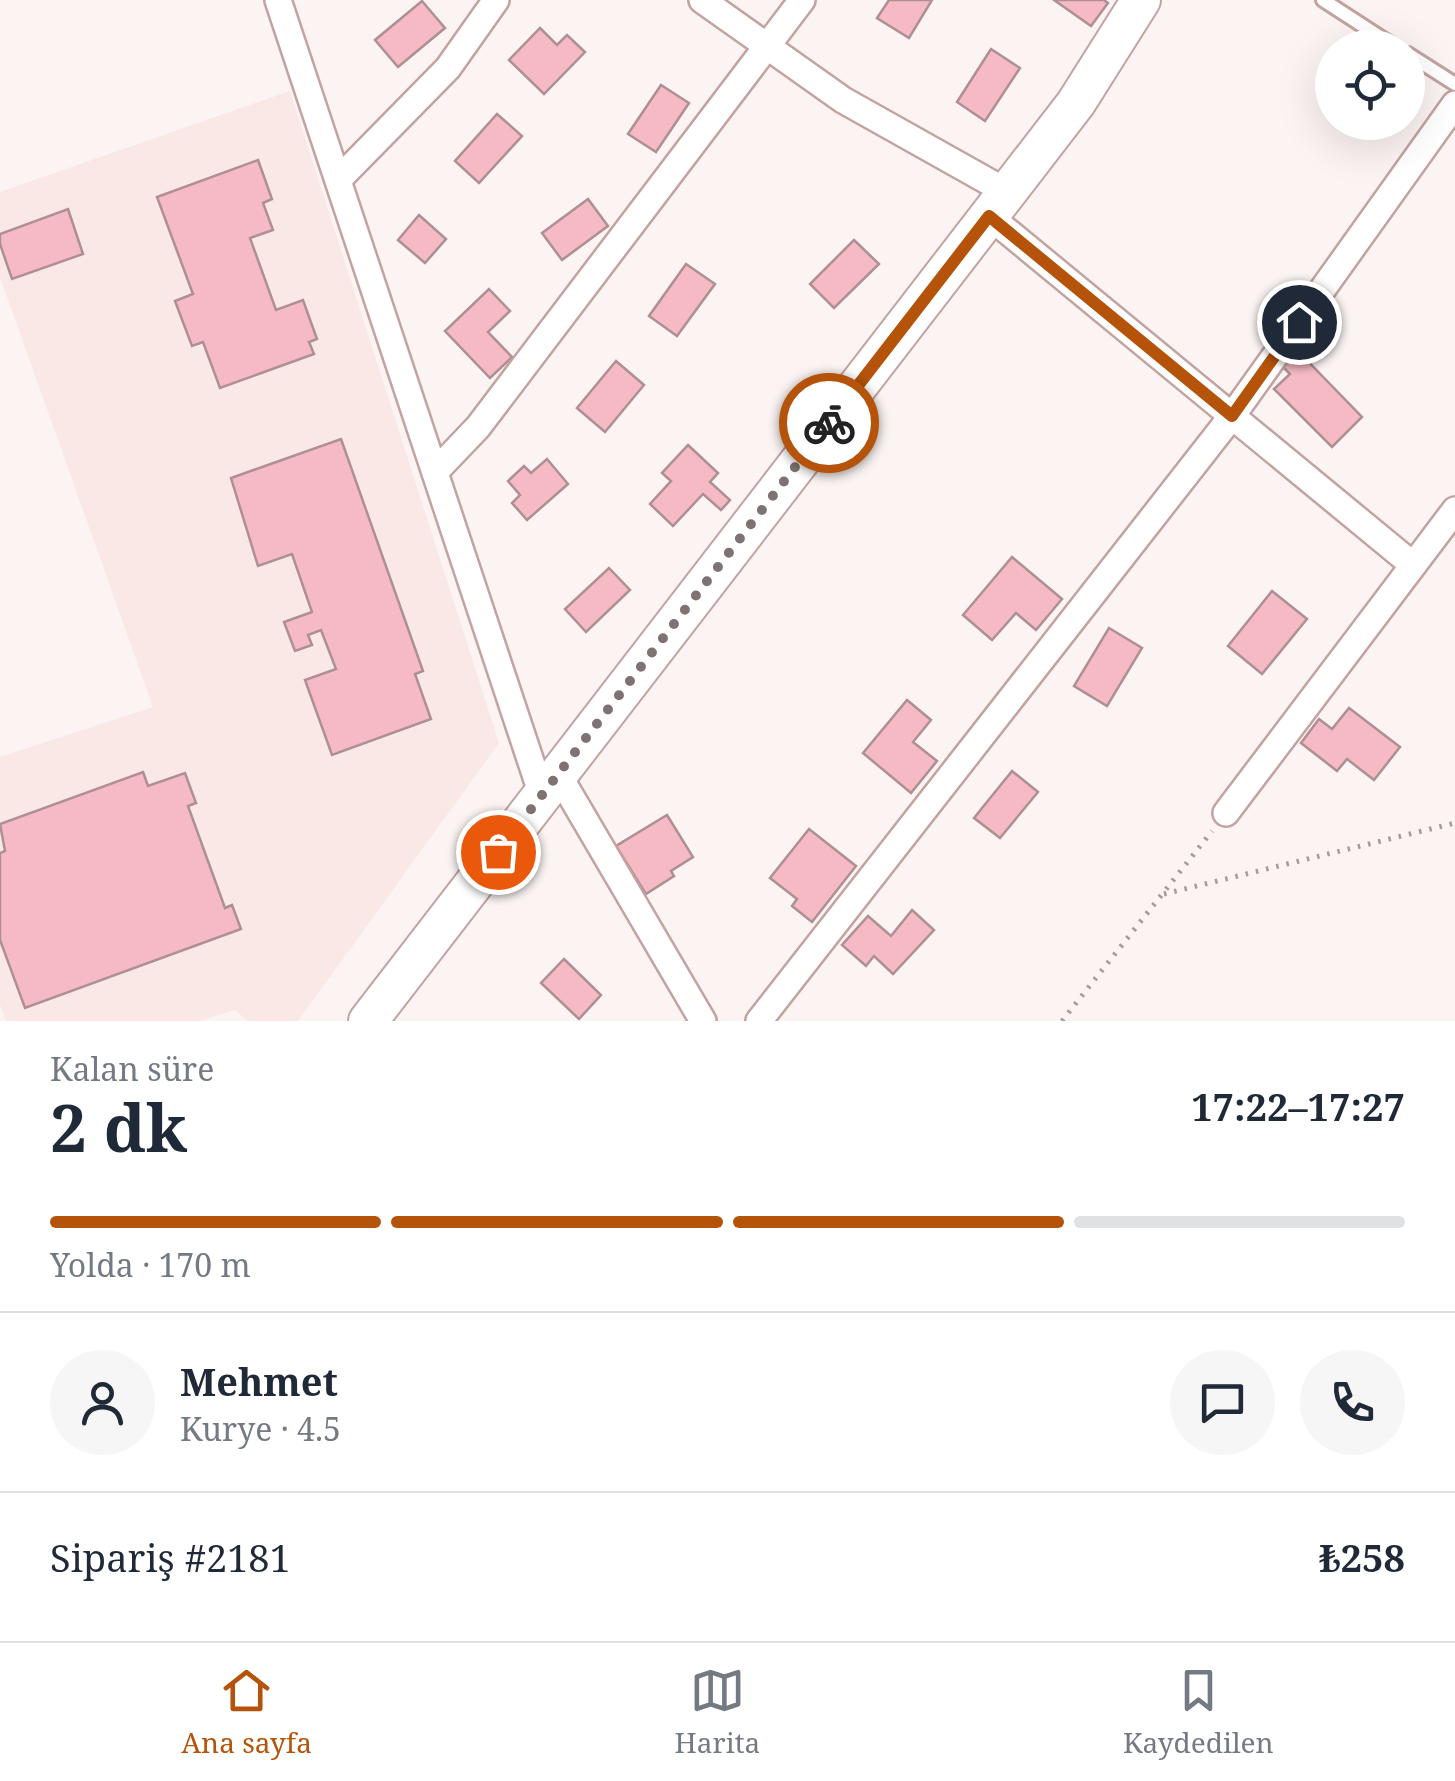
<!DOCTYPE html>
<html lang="tr">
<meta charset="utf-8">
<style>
:root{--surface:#fff;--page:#f6f6f7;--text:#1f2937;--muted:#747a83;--line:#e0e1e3;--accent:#b45309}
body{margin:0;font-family:"Noto Serif",serif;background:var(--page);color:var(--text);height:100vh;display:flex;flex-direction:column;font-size:38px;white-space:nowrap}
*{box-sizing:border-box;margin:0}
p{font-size:32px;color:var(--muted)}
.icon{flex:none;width:55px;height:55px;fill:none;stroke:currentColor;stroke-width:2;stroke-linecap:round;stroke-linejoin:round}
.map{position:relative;height:1021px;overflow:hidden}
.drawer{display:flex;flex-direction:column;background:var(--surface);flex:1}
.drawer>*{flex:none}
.fabs{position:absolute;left:1315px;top:30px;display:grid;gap:20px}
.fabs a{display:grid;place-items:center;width:110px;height:110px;border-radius:50%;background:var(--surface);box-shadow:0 10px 40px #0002;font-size:50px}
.pin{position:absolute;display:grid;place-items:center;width:85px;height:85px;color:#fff;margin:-42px;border:5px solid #fff;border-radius:50%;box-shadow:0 2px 10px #0007}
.courier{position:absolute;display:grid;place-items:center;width:100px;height:100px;margin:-50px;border:8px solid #b45309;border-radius:50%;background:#fff;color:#222;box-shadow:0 2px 12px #0007}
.summary em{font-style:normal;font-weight:700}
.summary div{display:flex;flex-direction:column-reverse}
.summary{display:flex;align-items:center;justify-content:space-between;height:170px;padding:0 50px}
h1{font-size:65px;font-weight:700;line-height:75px}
.bar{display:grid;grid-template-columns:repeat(4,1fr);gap:15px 10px;align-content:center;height:120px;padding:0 50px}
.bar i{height:12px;border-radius:8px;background:var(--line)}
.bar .on{background:var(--accent)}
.bar p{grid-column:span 4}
.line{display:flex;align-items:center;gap:25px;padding:0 50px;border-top:2px solid var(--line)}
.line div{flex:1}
.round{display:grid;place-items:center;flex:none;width:105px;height:105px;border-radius:52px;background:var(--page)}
.menu{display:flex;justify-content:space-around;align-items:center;height:140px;border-top:2px solid var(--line);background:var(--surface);font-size:28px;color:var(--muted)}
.menu a{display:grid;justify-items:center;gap:5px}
.menu .on{color:var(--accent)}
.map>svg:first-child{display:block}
.built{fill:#f9e8e5}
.building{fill:#f6bac4;stroke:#ae8f94;stroke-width:2.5}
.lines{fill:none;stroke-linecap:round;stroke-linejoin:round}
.lane-casing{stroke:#c3a39f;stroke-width:18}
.street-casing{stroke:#c3a39f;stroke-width:30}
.secondary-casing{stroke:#c3a39f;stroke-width:42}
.path{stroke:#a49b9a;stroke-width:5;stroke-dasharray:2.5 8;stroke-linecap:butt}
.lane{stroke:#fff;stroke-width:12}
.street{stroke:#fff;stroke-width:25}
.secondary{stroke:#fff;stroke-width:38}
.done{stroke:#7e7372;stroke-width:10;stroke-dasharray:0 18}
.route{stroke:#b45309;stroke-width:12}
</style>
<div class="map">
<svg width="1455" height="1021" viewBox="0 0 1455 1021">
<rect width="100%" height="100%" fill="#fbf4f3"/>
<polygon class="built" points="290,91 499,743 298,1021 248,1021 235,1010 199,1021 6,1021 0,1005 0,757 153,707 0,277 0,192"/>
<g class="building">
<polygon points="889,0 932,0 909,38 877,18"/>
<polygon points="1054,0 1104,0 1108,3 1091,26"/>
<polygon points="422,1 445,28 398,67 375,40"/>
<polygon points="540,28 557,45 567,35 585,52 544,94 509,60"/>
<polygon points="991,49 1020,68 985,121 957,102"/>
<polygon points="661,85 689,103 656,152 628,134"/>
<polygon points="497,114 522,136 479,183 455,161"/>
<polygon points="258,160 272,199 263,203 273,230 250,238 276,310 303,300 317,339 309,342 314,354 220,388 203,342 192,346 175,301 193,294 157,197"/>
<polygon points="588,199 608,226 562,260 542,233"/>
<polygon points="68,209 83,254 12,279 0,244 0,234"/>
<polygon points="419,215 446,239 425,263 398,240"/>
<polygon points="854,240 879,264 834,308 810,284"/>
<polygon points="686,264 715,284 677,336 649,316"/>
<polygon points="489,289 510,311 488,332 512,357 490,378 445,331"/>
<polygon points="1295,348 1362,417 1332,447 1274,389 1290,374 1279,363"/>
<polygon points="616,361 644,385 605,432 577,408"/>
<polygon points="341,439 423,671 415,674 431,719 332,755 305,680 336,669 321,630 308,635 312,645 295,651 284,622 312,612 292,554 258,566 231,478"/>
<polygon points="688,445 718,473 710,482 730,500 721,510 703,494 673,526 650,504 671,481 662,473"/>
<polygon points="547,459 568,484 527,520 512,503 520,495 508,481 524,466 531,473"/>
<polygon points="1012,557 1062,599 1036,630 1016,613 992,640 963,615"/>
<polygon points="609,568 630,590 586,632 565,609"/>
<polygon points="1272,591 1307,619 1262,674 1228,646"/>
<polygon points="1109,628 1142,648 1107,706 1074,686"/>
<polygon points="907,700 931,720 913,742 937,761 911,793 863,753"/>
<polygon points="1349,708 1400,747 1374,780 1347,759 1337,771 1301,743 1319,719 1332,729"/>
<polygon points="1012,771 1038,792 1000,838 974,818"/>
<polygon points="143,772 148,786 185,773 196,803 188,806 225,908 232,905 241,929 25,1008 0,940 0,853 5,851 0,824"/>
<polygon points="667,815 693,857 671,871 674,876 646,894 616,846"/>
<polygon points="809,829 856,866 812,922 792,906 797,899 770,878"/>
<polygon points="912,910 934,930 893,974 874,956 866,966 842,945 868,916 891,936"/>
<polygon points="564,959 601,995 579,1019 541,983"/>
</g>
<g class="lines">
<g class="lane-casing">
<g id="lane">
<polyline points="1323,0 1397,48"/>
<polyline points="1408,54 1455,84"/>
</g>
</g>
<g class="street-casing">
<g id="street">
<polyline points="278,0 542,795"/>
<polyline points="702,0 843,100 1007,192"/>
<polyline points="338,180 448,68 496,0"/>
<polyline points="989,216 1413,565"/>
<polyline points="435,472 478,427 802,0"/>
<polyline points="558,774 703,1021"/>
<polyline points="1226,813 1455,510"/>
<polyline points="759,1021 1232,416 1455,104"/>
</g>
</g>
<g class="secondary-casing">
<polyline id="secondary" points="368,1021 1076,103 1141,0"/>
</g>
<g class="path">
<polyline points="1164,894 1455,823"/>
<polyline points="1062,1021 1212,831"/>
</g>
<use href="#lane" class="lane"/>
<use href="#street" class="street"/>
<use href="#secondary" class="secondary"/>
</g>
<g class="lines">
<polyline class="done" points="498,852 829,423"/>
<polyline class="route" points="829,423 989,216 1232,416 1299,322"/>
</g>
</svg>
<div class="fabs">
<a><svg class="icon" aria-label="locate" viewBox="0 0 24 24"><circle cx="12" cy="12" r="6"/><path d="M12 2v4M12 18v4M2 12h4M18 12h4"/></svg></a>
</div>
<div class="pin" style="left:498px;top:852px;background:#ea580c"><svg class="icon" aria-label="bag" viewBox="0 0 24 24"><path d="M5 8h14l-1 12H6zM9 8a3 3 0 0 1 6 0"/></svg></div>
<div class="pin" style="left:1299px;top:322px;background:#1f2937"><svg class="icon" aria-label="home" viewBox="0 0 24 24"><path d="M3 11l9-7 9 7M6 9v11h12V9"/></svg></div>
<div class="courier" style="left:829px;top:423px"><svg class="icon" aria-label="bike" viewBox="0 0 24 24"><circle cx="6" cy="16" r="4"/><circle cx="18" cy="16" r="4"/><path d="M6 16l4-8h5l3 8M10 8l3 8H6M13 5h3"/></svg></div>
</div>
<section class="drawer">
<div class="summary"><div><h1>2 dk</h1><p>Kalan süre</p></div><em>17:22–17:27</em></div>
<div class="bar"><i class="on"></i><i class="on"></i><i class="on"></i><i></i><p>Yolda · 170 m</p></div>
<div class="line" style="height:180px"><a class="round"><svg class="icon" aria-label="person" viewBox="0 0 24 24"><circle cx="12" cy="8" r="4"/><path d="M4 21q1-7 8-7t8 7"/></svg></a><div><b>Mehmet</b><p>Kurye · 4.5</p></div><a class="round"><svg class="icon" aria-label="chat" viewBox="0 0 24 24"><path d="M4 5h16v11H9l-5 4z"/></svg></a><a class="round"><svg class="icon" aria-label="phone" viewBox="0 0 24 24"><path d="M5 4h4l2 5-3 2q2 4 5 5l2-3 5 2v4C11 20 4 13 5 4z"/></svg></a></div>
<div class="line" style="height:130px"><div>Sipariş #2181</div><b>₺258</b></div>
</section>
<nav class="menu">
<a class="on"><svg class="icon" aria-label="home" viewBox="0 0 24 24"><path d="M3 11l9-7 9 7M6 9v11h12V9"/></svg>Ana sayfa</a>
<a><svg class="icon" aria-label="map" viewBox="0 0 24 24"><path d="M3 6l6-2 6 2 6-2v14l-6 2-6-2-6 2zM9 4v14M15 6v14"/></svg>Harita</a>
<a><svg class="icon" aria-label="saved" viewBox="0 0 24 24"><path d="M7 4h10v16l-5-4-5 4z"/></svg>Kaydedilen</a>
</nav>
